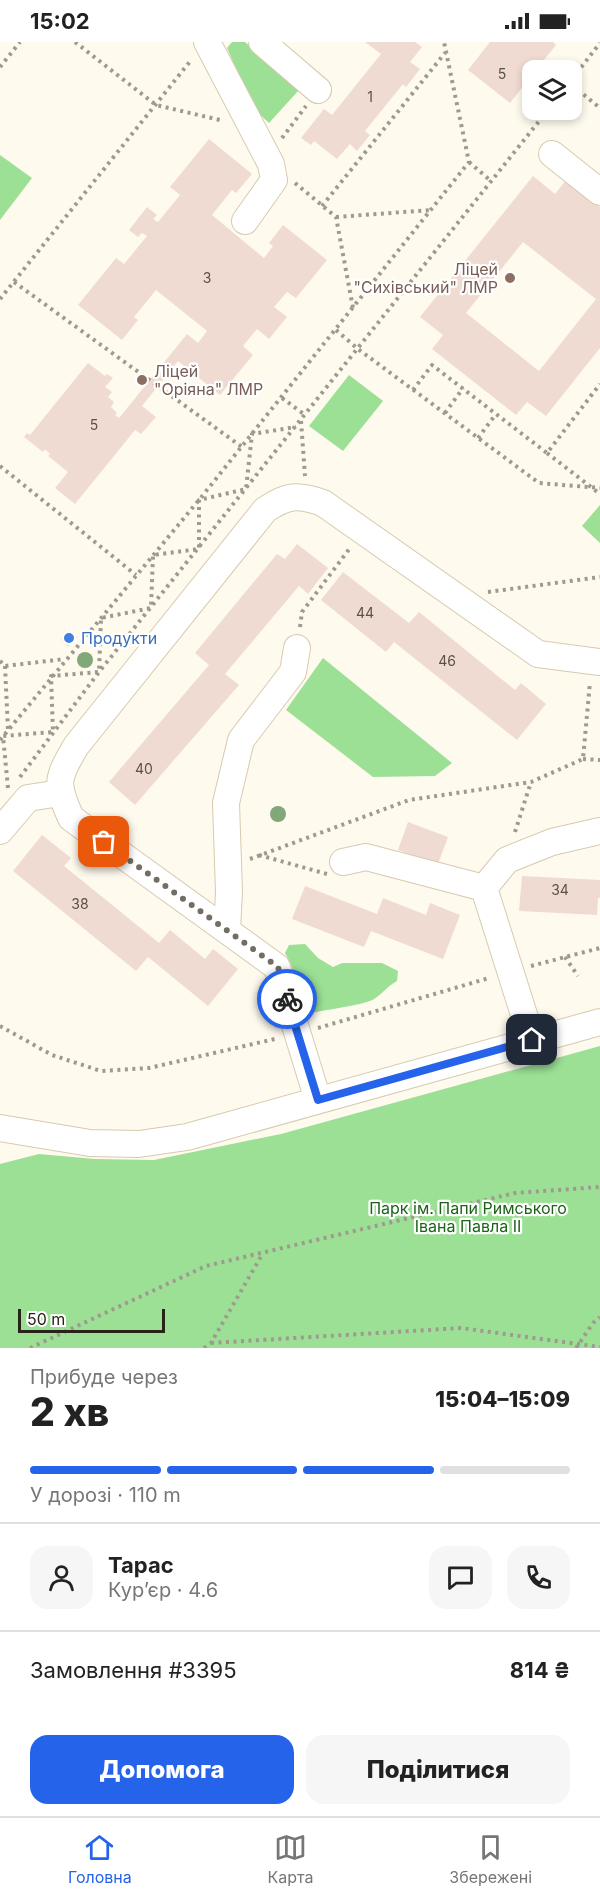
<!DOCTYPE html>
<html lang="uk">
<meta charset="utf-8">
<style>
:root{--surface:#fff;--page:#f6f6f6;--text:#222;--muted:#767676;--line:#e0e0e0;--accent:#2563eb}
body{margin:0;font-family:Inter,sans-serif;background:var(--page);color:var(--text);height:100vh;display:flex;flex-direction:column;font-size:22px;white-space:nowrap}
*{box-sizing:border-box;margin:0}
p{font-size:20px;color:var(--muted)}
.icon{flex:none;width:33px;height:33px;fill:none;stroke:currentColor;stroke-width:2;stroke-linecap:round;stroke-linejoin:round}
.map{position:relative;height:1306px;overflow:hidden}
.sheet{display:flex;flex-direction:column;background:var(--surface);flex:1}
.sheet>*{flex:none}
.fabs{position:absolute;left:522px;top:18px;display:grid;gap:12px}
.fabs a{display:grid;place-items:center;width:60px;height:60px;border-radius:12px;background:var(--surface);box-shadow:0 3px 9px #0003;font-size:30px}
.scale{position:absolute;left:18px;bottom:15px;width:147px;box-sizing:border-box;padding-left:6px;border:3px solid #282318;border-top:0;font-size:16px;line-height:21px;white-space:nowrap;color:#282318;-webkit-text-stroke:4px #fff;paint-order:stroke}
.pin{position:absolute;display:grid;place-items:center;width:51px;height:51px;color:#fff;margin:-26px;border-radius:12px;box-shadow:0 3px 9px #0006}
.courier{position:absolute;display:grid;place-items:center;width:60px;height:60px;margin:-30px;border:4px solid #2563eb;border-radius:50%;background:#fff;color:#222;box-shadow:0 2px 8px #0007}
.headline em{font-style:normal;font-weight:800}
.headline div{display:flex;flex-direction:column-reverse}
.headline{display:flex;align-items:center;justify-content:space-between;height:102px;padding:0 30px}
h1{font-size:39px;font-weight:800;line-height:45px}
.bar{display:grid;grid-template-columns:repeat(4,1fr);gap:9px 6px;align-content:center;height:72px;padding:0 30px}
.bar i{height:8px;border-radius:4px;background:var(--line)}
.bar .current{background:var(--accent)}
.bar p{grid-column:span 4}
.line{display:flex;align-items:center;gap:15px;padding:0 30px;border-top:2px solid var(--line)}
.line div{flex:1}
.round{display:grid;place-items:center;flex:none;width:63px;height:63px;border-radius:18px;background:var(--page)}
.action{display:flex;gap:12px;margin-top:auto;padding:12px 30px}
.action a{flex:1;height:69px;border-radius:18px;background:var(--accent);color:#fff;font-size:24px;font-weight:800;line-height:69px;text-align:center}
.action a+a{background:var(--page);color:var(--text)}
.status{display:flex;justify-content:space-between;align-items:center;height:42px;padding:0 30px;background:var(--surface);direction:ltr}
.status svg{height:16px;fill:currentColor}
.dock{display:flex;justify-content:space-around;align-items:center;height:84px;border-top:2px solid var(--line);background:var(--surface);font-size:16px;color:var(--muted)}
.dock a{display:grid;justify-items:center;gap:3px}
.dock .current{color:var(--accent)}
.map>svg:first-child{display:block}
.green{fill:#9ce096}
.building{fill:#f0dbd2;fill-rule:evenodd}
.lines{fill:none;stroke-linecap:round;stroke-linejoin:round}
.minor-casing{stroke:#d7caaf;stroke-width:28}
.path{stroke:#9f9a8e;stroke-width:4;stroke-dasharray:3 4.5;stroke-linecap:butt}
.minor{stroke:#fff;stroke-width:26}
.tree{fill:#82a778}
.done{stroke:#736e63;stroke-width:6;stroke-dasharray:0 10.8}
.route{stroke:#2563eb;stroke-width:8}
.education-dot{fill:#8d6e63;stroke:#fff;stroke-width:2}
.shop-dot{fill:#3f7fe0;stroke:#fff;stroke-width:2}
.labels{text-anchor:middle;dominant-baseline:central;stroke-width:4.5;stroke-linejoin:round;paint-order:stroke}
.number-label{font-size:14px;fill:#5a5146}
.education-label{font-size:16px;fill:#785e54;stroke:#fff;text-anchor:end}
.shop-label{font-size:16px;fill:#366cbe;stroke:#fff;text-anchor:start}
.park-label{font-size:16px;fill:#1b6318;stroke:#fff}
</style>
<div class="status"><b>15:02</b><svg viewBox="0 0 49 12"><path d="M0 12V9h3v3zM5 12V6h3v6zM10 12V3h3v9zM15 12V0h3v12zM26 1h20v11H26zM47 4h2v5h-2z"/></svg></div>
<div class="map">
<svg width="600" height="1306" viewBox="0 0 600 1306">
<rect width="100%" height="100%" fill="#fffaee"/>
<g class="green">
<polygon points="232,0 245,0 299,48 269,81 254,67 227,6"/>
<polygon points="0,113 32,136 0,178"/>
<polygon points="349,333 383,359 343,409 309,384"/>
<polygon points="600,463 600,501 582,484"/>
<polygon points="323,616 452,721 435,734 373,735 286,668"/>
<path d="M305,902l13,14 15,9 9,-4h40l16,8 -1,10c-10,5 -18,17 -27,20 -25,8 -51,8 -76,17 3,-29 6,-39 -9,-65l4,-8z"/>
<polygon points="600,1004 600,1306 0,1306 0,1122 39,1112 95,1117 154,1118 281,1092"/>
</g>
<g class="building">
<polygon points="365,0 415,0 422,5 410,20 420,27 406,45 403,42 365,89 370,93 357,109 350,102 337,117 314,99 311,103 301,96 324,67 332,73 381,12"/>
<polygon points="490,0 553,0 556,3 536,28 532,28 532,33 510,61 468,28"/>
<polygon points="209,97 252,132 236,151 232,148 212,173 264,216 273,204 269,201 283,183 327,218 296,256 287,250 274,265 287,275 269,297 257,287 243,304 253,313 220,353 178,319 142,364 156,375 141,392 135,388 75,462 55,446 68,430 48,414 50,412 45,407 43,410 24,395 27,391 30,393 88,321 105,334 107,332 113,336 105,345 112,350 108,355 114,360 111,365 117,371 115,373 119,376 187,292 198,301 207,289 156,248 134,275 138,278 122,298 78,263 116,216 124,222 147,194 142,191 138,195 129,188 147,165 157,173 153,177 158,180 180,153 170,145"/>
<path d="M533,134l22,18 11,-14 34,27v141l-54,68 -19,-14 -11,13 -84,-66 11,-14 -23,-18zM523,200l73,57 -57,72 -73,-58z"/>
<polygon points="297,502 328,526 308,552 299,544 225,632 239,643 135,763 109,740 209,623 195,611 277,512 285,517"/>
<polygon points="343,530 409,581 419,570 515,648 521,641 546,662 517,698 394,600 386,610 321,558"/>
<polygon points="69,588 77,595 68,605 61,598"/>
<polygon points="408,780 448,795 438,822 398,808"/>
<polygon points="42,793 71,816 64,824 159,901 170,888 205,917 213,907 238,927 208,964 148,915 136,929 13,829"/>
<polygon points="522,834 600,838 600,856 598,856 597,873 519,869"/>
<polygon points="305,844 377,872 383,856 426,873 430,861 460,873 443,917 371,889 364,905 292,877"/>
</g>
<g class="lines">
<g class="minor-casing">
<g id="minor">
<polyline points="207,0 271,122 274,138 245,179"/>
<polyline points="262,0 318,48"/>
<polyline points="552,112 600,150"/>
<polyline points="0,789 28,756 60,751"/>
<polyline points="343,820 366,815 484,846"/>
<polyline points="227,888 229,850 226,761 241,698 293,630 297,606"/>
<polyline points="532,998 484,846 507,818 552,800 600,789"/>
<path d="M318,1058l-41,-133 -206,-149c-16,-36 -14,-39 5,-72l189,-236c22,-15 32,-16 58,-7l215,151 62,8"/>
<polyline points="0,1086 90,1101 139,1102 187,1095 600,980"/>
</g>
</g>
<g class="path">
<polyline points="75,0 156,63 224,79"/>
<polyline points="0,25 20,0"/>
<polyline points="572,37 600,1"/>
<polyline points="572,43 600,66"/>
<polyline points="282,96 306,64"/>
<polyline points="469,120 491,139"/>
<polyline points="295,141 336,175 353,266"/>
<polyline points="322,164 445,11"/>
<polyline points="336,175 431,168"/>
<polyline points="14,240 242,405"/>
<polyline points="0,257 192,17"/>
<polyline points="336,288 358,307 539,441 600,446"/>
<polyline points="413,348 432,323 547,411 600,342"/>
<polyline points="282,356 305,373"/>
<polyline points="445,371 463,346"/>
<polyline points="301,379 305,434"/>
<polyline points="478,396 496,372"/>
<polyline points="547,411 600,452"/>
<polyline points="0,424 136,533"/>
<polyline points="488,550 600,535"/>
<polyline points="300,585 302,570 350,506"/>
<polyline points="0,619 5,624 65,617"/>
<polyline points="5,624 8,688"/>
<polyline points="0,698 199,458 469,120 444,0"/>
<polyline points="583,717 600,718"/>
<polyline points="20,735 99,630 548,68"/>
<polyline points="8,746 3,694 53,690 51,634 99,630 101,576 151,566 153,513 199,507 199,458 246,447 252,392 296,385"/>
<polyline points="515,790 531,740"/>
<polyline points="259,813 327,832"/>
<polyline points="250,817 409,758 531,740 583,717 590,640"/>
<polyline points="565,915 578,934"/>
<polyline points="531,924 600,906"/>
<polyline points="0,984 52,1013 101,1029 149,1026 279,996"/>
<polyline points="318,986 489,936"/>
<polyline points="211,1301 461,1286 600,1305"/>
<polyline points="30,1306 206,1224 515,1151 600,1145"/>
<polyline points="204,1306 211,1301 263,1211"/>
<polyline points="576,1306 593,1281 600,1275"/>
</g>
<use href="#minor" class="minor"/>
</g>
<g class="tree">
<circle cx="85" cy="618" r="8"/>
<circle cx="278" cy="772" r="8"/>
</g>
<g class="lines">
<polyline class="done" points="104,800 278,925 287,957"/>
<polyline class="route" points="287,957 318,1058 532,998"/>
</g>
<g class="education-dot">
<circle cx="510" cy="236" r="6"/>
<circle cx="142" cy="338" r="6"/>
</g>
<circle class="shop-dot" cx="69" cy="596" r="6"/>
<g class="labels">
<g class="number-label">
<text x="502" y="31">5</text>
<text x="370" y="54">1</text>
<text x="207" y="235">3</text>
<text x="94" y="382">5</text>
<text x="365" y="570">44</text>
<text x="447" y="618">46</text>
<text x="144" y="726">40</text>
<text x="560" y="847">34</text>
<text x="80" y="861">38</text>
</g>
<g class="education-label">
<text x="498" y="227">Ліцей<tspan x="498" dy="18">"Сихівський" ЛМР</tspan></text>
<text x="154" y="329" text-anchor="start">Ліцей<tspan x="154" dy="18">"Оріяна" ЛМР</tspan></text>
</g>
<g class="shop-label">
<text x="81" y="596">Продукти</text>
</g>
<g class="park-label">
<text x="468" y="1166">Парк ім. Папи Римського<tspan x="468" dy="18">Івана Павла ІІ</tspan></text>
</g>
</g>
</svg>
<div class="fabs">
<a><svg class="icon" aria-label="layers" viewBox="0 0 24 24"><path d="M12 4l9 5-9 5-9-5zM3 14l9 5 9-5"/></svg></a>
</div>
<div class="scale">50 m</div>
<div class="pin" style="left:104px;top:800px;background:#ea580c"><svg class="icon" aria-label="bag" viewBox="0 0 24 24"><path d="M5 8h14l-1 12H6zM9 8a3 3 0 0 1 6 0"/></svg></div>
<div class="pin" style="left:532px;top:998px;background:#1f2937"><svg class="icon" aria-label="home" viewBox="0 0 24 24"><path d="M3 11l9-7 9 7M6 9v11h12V9"/></svg></div>
<div class="courier" style="left:287px;top:957px"><svg class="icon" aria-label="bike" viewBox="0 0 24 24"><circle cx="6" cy="16" r="4"/><circle cx="18" cy="16" r="4"/><path d="M6 16l4-8h5l3 8M10 8l3 8H6M13 5h3"/></svg></div>
</div>
<section class="sheet">
<div class="headline"><div><h1>2 хв</h1><p>Прибуде через</p></div><em>15:04–15:09</em></div>
<div class="bar"><i class="current"></i><i class="current"></i><i class="current"></i><i></i><p>У дорозі · 110 m</p></div>
<div class="line" style="height:108px"><a class="round"><svg class="icon" aria-label="person" viewBox="0 0 24 24"><circle cx="12" cy="8" r="4"/><path d="M4 21q1-7 8-7t8 7"/></svg></a><div><b>Тарас</b><p>Кур’єр · 4.6</p></div><a class="round"><svg class="icon" aria-label="chat" viewBox="0 0 24 24"><path d="M4 5h16v11H9l-5 4z"/></svg></a><a class="round"><svg class="icon" aria-label="phone" viewBox="0 0 24 24"><path d="M5 4h4l2 5-3 2q2 4 5 5l2-3 5 2v4C11 20 4 13 5 4z"/></svg></a></div>
<div class="line" style="height:78px"><div>Замовлення #3395</div><b>814 ₴</b></div>
<div class="action"><a>Допомога</a><a>Поділитися</a></div>
</section>
<nav class="dock">
<a class="current"><svg class="icon" aria-label="home" viewBox="0 0 24 24"><path d="M3 11l9-7 9 7M6 9v11h12V9"/></svg>Головна</a>
<a><svg class="icon" aria-label="map" viewBox="0 0 24 24"><path d="M3 6l6-2 6 2 6-2v14l-6 2-6-2-6 2zM9 4v14M15 6v14"/></svg>Карта</a>
<a><svg class="icon" aria-label="saved" viewBox="0 0 24 24"><path d="M7 4h10v16l-5-4-5 4z"/></svg>Збережені</a>
</nav>
